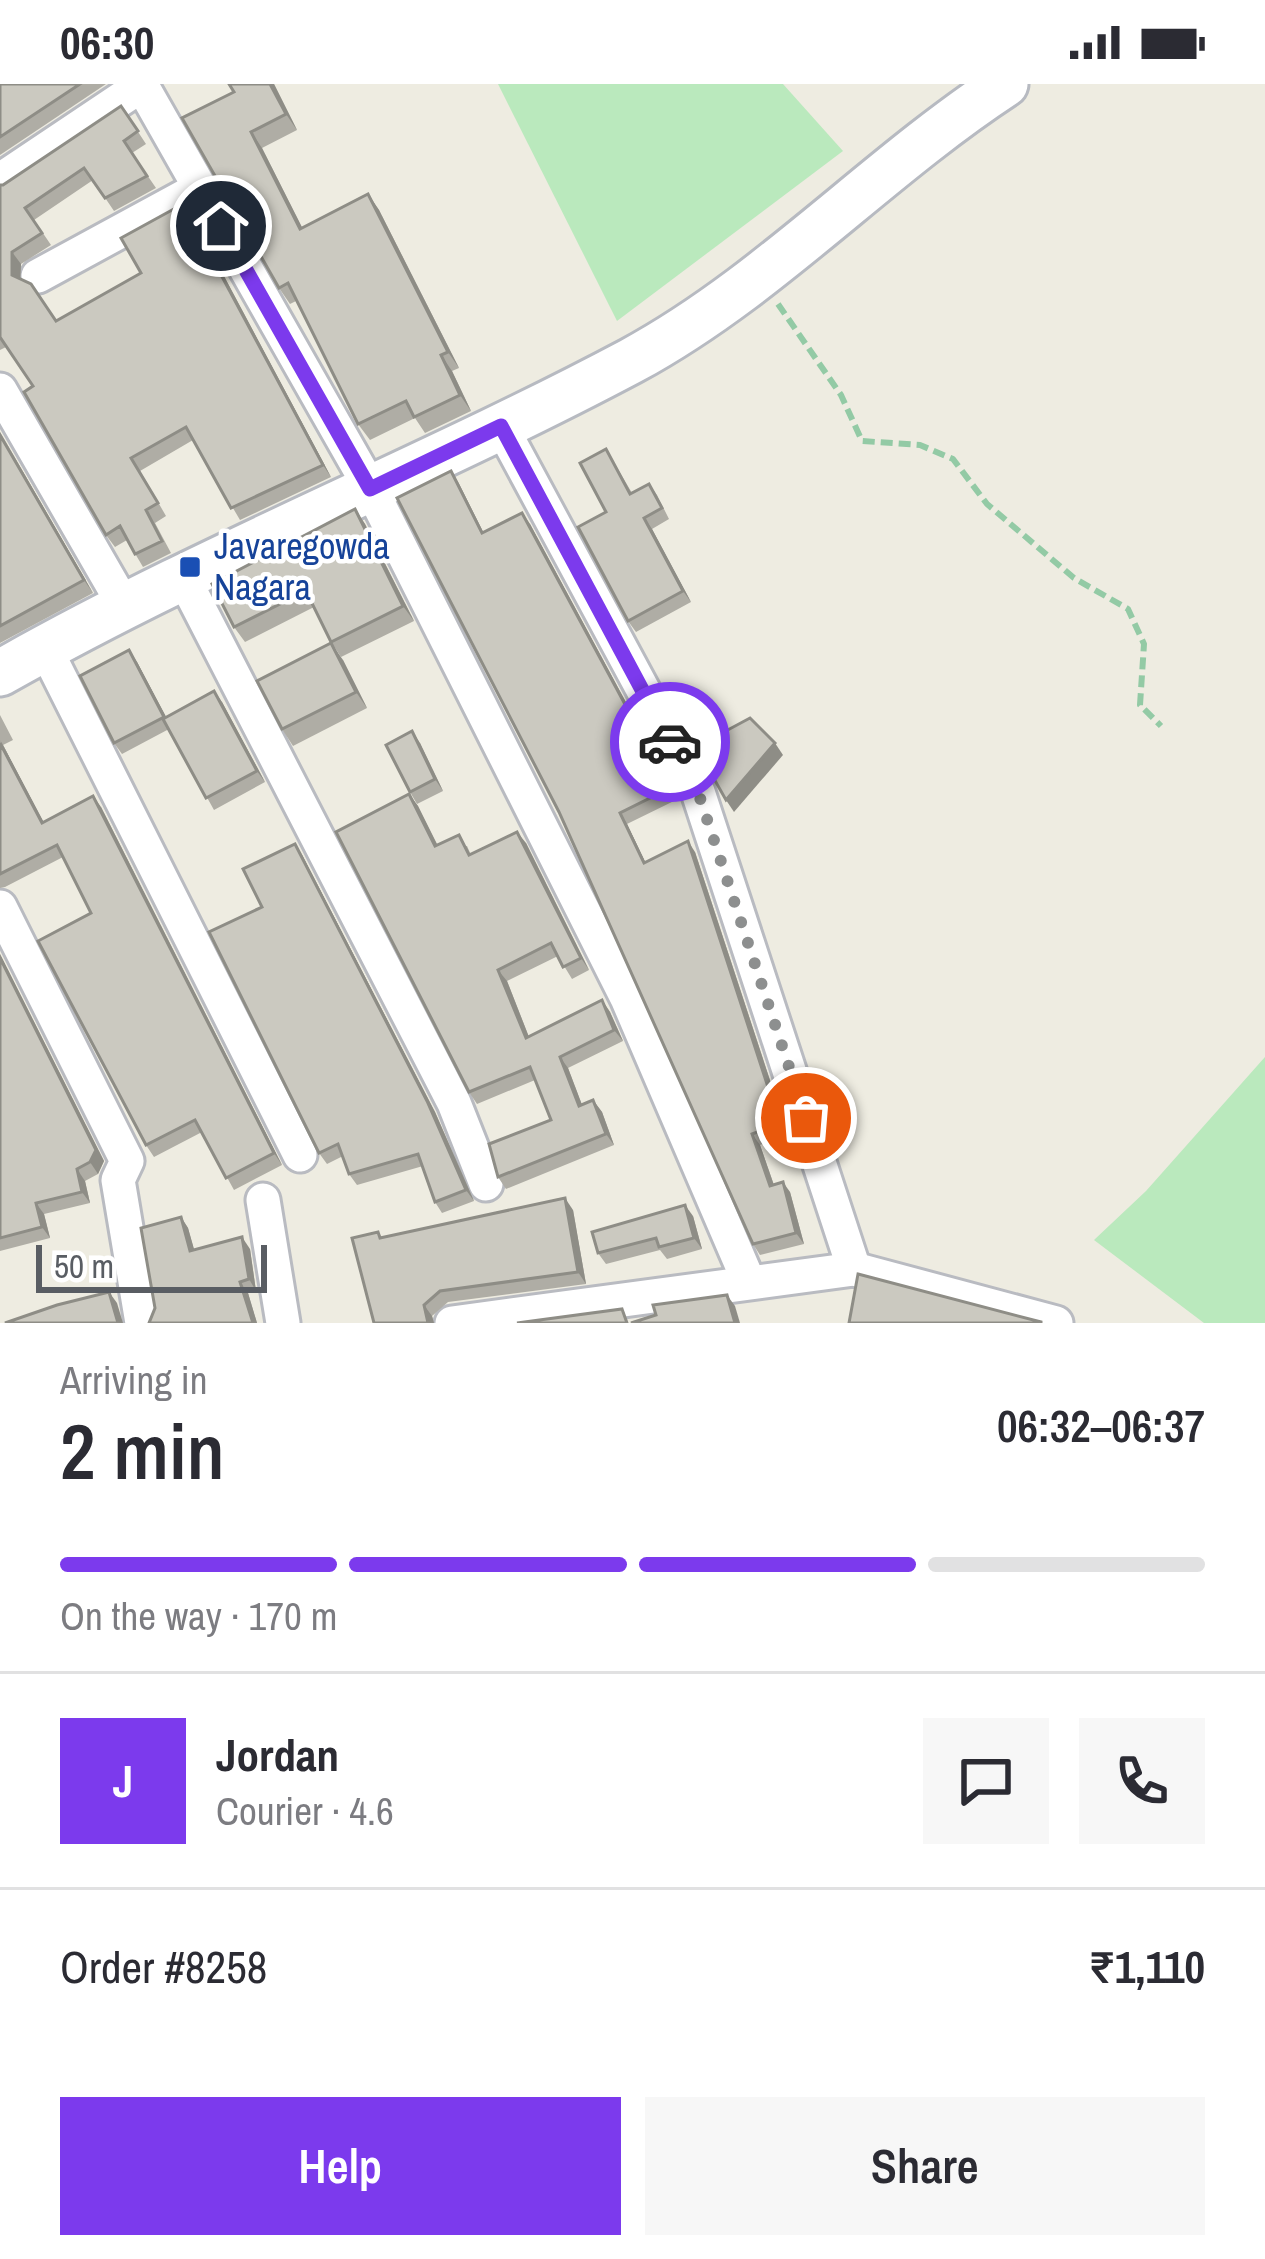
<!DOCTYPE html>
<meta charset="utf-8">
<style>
:root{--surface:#fff;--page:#f7f7f7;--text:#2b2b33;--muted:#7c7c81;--line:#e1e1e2;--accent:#7c3aed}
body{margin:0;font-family:"Archivo Narrow",sans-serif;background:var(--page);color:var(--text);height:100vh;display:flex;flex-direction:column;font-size:45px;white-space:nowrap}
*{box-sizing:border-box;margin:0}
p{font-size:39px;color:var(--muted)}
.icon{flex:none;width:66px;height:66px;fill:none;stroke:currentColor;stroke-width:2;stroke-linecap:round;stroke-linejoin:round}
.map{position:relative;height:1239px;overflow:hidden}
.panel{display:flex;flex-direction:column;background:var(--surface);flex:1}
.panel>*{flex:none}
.scale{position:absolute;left:36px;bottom:30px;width:231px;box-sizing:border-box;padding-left:12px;border:6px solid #595d63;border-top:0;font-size:33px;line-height:42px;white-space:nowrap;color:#595d63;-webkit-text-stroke:9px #fff;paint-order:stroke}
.pin{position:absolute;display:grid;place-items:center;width:102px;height:102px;color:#fff;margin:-51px;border:6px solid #fff;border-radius:50%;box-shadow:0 3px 12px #0007}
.courier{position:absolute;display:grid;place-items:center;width:120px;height:120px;margin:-60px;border:9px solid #7c3aed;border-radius:50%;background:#fff;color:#222;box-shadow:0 3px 15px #0007}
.overview em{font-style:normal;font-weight:600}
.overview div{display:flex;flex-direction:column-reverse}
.overview{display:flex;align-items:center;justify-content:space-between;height:204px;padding:0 60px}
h1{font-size:78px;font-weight:600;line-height:90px}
.bar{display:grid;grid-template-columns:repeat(4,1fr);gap:18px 12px;align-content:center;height:144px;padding:0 60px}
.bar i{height:15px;border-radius:9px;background:var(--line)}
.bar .active{background:var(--accent)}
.bar p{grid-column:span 4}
.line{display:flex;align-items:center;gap:30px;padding:0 60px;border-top:3px solid var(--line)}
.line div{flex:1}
.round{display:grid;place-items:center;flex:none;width:126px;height:126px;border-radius:0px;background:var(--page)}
.primary-button{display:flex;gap:24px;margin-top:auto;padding:24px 60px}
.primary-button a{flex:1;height:138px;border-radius:0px;background:var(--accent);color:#fff;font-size:48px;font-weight:600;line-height:138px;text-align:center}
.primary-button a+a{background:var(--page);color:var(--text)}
.status{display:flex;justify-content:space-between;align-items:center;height:84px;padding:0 60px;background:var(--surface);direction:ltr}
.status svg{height:33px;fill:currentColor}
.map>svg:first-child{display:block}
.green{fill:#bae9bd}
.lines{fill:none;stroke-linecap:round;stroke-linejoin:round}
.street-casing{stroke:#b9bbc1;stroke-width:39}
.secondary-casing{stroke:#b7bac1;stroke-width:51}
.path{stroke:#93caa5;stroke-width:6;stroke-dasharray:12 6;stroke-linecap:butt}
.street{stroke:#fff;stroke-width:33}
.secondary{stroke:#fff;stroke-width:45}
.wall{fill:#afada5}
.shaded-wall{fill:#8e8d86}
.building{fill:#cbc9c0;stroke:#8e8d86;stroke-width:3}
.done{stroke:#8d8f8f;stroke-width:12;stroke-dasharray:0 21.6}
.route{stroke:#7c3aed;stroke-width:15}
.transit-dot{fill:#1a4fb4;stroke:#fff;stroke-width:4.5}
.labels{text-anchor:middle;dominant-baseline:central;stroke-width:9;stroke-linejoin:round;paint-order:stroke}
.transit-label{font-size:36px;fill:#164399;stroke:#fff;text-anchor:start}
</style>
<div class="status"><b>06:30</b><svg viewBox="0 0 49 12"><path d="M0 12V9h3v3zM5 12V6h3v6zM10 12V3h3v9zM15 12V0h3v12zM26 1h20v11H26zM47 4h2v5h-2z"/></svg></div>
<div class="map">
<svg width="1265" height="1239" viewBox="0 0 1265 1239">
<rect width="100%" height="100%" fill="#eeece1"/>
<g class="green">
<polygon points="498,0 783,0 843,67 617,237"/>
<polygon points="1265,973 1265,1239 1204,1239 1094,1156 1146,1107"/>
</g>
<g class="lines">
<g class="street-casing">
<g id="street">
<polyline points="141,0 371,405 627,914 748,1196"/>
<polyline points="0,96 142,1"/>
<polyline points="38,192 200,104"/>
<polyline points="0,306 125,523"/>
<polyline points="501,342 698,708 854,1185"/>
<polyline points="183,493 454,1019 486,1100"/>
<polyline points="45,564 300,1071"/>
<polyline points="0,823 127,1077 118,1096 142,1239"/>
<polyline points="263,1116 283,1239"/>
<polyline points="452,1239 854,1185 1056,1239"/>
</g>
</g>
<g class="secondary-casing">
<path id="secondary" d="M0,589c204,-116 424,-202 631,-312 137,-74 244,-192 374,-277"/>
</g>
<polyline class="path" points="778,220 841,311 862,357 920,361 953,375 987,420 1074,494 1128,525 1144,560 1140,621 1161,642"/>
<use href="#street" class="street"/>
<use href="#secondary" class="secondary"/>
</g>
<g class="wall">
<polygon points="0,0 106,0 0,71"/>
<polygon points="274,0 297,46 262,64 302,144 368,110 379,126 459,284 452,287 471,327 425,349 415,334 370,356 358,340 296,217 290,220 279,204 182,34"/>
<polygon points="121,22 146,60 132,69 156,104 114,127 93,96 34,136 51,161 21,180 20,195 56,237 141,189 183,120 192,132 331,393 240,436 193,356 140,387 166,432 155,439 171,469 143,483 127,456 115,463 106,451 33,302 6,263 0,266 0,101 3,101"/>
<polygon points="0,348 93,509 0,559"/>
<polygon points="606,365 632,409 649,400 657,411 669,435 652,445 691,518 636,548 628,537 606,428"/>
<polygon points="458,398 483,448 530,440 678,715 627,740 645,778 695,768 788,1051 760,1061 774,1101 790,1108 804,1160 760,1171 753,1160"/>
<polygon points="355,425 365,440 414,537 341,573 331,558 314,523 245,558 234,543"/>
<polygon points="343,576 367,624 293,662 282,645"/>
<polygon points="137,578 166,633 222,618 265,698 214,726 169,645 122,670 114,659"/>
<polygon points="0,631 13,656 3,661 43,738 101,723 282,1081 234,1106 202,1048 154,1073 146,1061 91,829 63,773 5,803 0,804"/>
<polygon points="420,659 443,707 417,720 410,708"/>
<polygon points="409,710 418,722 437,761 467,762 471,771 526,759 589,886 572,895 558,872 507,897 529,953 602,916 610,928 623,957 568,984 582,1021 593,1016 602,1028 614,1061 506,1105 498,1093 551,1036 535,996 477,1020 469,1008"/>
<polygon points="295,760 302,771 435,1028 474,1117 442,1129 435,1118 423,1082 357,1101 349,1090 343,1072 327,1080 319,1069 262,823"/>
<polygon points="0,870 104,1077 98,1090 85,1097 90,1119 44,1130 50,1154 0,1167"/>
<polygon points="573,1126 586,1200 448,1218 432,1232 434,1239 378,1148 382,1153"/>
<polygon points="693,1132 702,1165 667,1175 660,1166 606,1180 598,1169"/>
<polygon points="181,1133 188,1144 194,1166 250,1165 256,1207 248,1209 257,1239 149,1239 155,1224"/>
</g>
<g class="shaded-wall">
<polygon points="270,0 274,0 297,46 286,30"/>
<polygon points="251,48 262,64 311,161 300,145"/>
<polygon points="368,110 379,126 459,284 448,268"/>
<polygon points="183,120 192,132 331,393 323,381"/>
<polygon points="12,168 21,180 20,203 12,191"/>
<polygon points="441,271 452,287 471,327 460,311"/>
<polygon points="0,348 93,509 84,496"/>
<polygon points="451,387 458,398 489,460 482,449"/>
<polygon points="355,425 365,440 414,537 403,522"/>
<polygon points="522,429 530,440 678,715 670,704"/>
<polygon points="644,434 652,445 691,518 683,507"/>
<polygon points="331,559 343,576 367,624 356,608"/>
<polygon points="129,566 137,578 172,644 164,633"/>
<polygon points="214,607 222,618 265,698 257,687"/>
<polygon points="412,647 420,659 443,707 435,695"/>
<polygon points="0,656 3,661 50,750 42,739"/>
<polygon points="775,659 783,671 734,728 726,716"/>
<polygon points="409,710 418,722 444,774 435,762"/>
<polygon points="93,712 101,723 282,1081 274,1069"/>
<polygon points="620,729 627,740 651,790 644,779"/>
<polygon points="517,748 526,759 589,886 581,874"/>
<polygon points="688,757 695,768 788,1051 780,1040"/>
<polygon points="295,760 302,771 435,1028 474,1117 466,1106"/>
<polygon points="0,870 104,1077 98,1090 90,1078 0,874"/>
<polygon points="498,886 507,897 534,966 526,954"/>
<polygon points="602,916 610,928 623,957 614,946"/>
<polygon points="560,973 568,984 587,1034 579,1022"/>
<polygon points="593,1016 602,1028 614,1061 606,1050"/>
<polygon points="752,1050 760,1061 778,1113 770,1102"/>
<polygon points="77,1085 85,1097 90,1119 82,1108"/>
<polygon points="783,1098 790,1108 804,1160 796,1149"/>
<polygon points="565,1114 573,1126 586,1200 578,1188"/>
<polygon points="36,1119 44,1130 50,1154 42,1143"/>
<polygon points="685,1121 693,1132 702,1165 694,1154"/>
<polygon points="181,1133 188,1144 198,1179 190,1167"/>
<polygon points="242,1153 250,1165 256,1207 249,1195"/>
<polygon points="240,1198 248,1209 257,1239 253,1239"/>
<polygon points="109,1208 117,1219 123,1239 118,1239"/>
<polygon points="727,1211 735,1222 740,1239 735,1239"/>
<polygon points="424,1221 432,1232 434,1239 428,1239"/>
</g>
<g class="building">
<polygon points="0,0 80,0 0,53"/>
<polygon points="229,0 270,0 286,30 251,48 300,145 368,110 448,268 441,271 460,311 414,333 406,317 358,340 288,199 279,204 182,34 234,8"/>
<polygon points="121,22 138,47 124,57 147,92 105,114 84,84 25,124 42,149 12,168 12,191 31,200 56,237 141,189 121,154 183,120 323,381 231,424 186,343 131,374 158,419 146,426 162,457 135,470 120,442 106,451 24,308 33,302 0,253 0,101 3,101"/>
<polygon points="0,351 84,496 0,542"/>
<polygon points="606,365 630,410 649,400 662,424 644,434 683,507 628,537 578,443 606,428 580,379"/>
<polygon points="451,387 482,449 522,429 670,704 620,729 644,779 688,757 780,1040 752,1050 770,1102 783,1098 796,1149 753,1160 559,728 397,414"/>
<polygon points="355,425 403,522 331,558 306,507 234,543 212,500"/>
<polygon points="331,559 356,608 282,645 257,597"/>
<polygon points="129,566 164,633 114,659 80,592"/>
<polygon points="214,607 257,687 206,714 163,635"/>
<polygon points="750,634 775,659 726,716 696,663"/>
<polygon points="412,647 435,695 410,708 386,661"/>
<polygon points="0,659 42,739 93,712 274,1069 226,1094 195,1036 146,1061 38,857 91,829 57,761 0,790"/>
<polygon points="409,710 435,762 459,751 469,771 517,748 581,874 563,883 551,859 498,886 526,954 602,916 614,946 560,973 579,1022 593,1016 606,1050 498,1093 489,1060 551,1036 530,983 469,1008 336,748"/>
<polygon points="295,760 427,1017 466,1106 435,1118 418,1070 349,1090 338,1060 319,1069 209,848 262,823 243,785"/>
<polygon points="0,874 96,1066 90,1078 77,1085 82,1108 36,1119 42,1143 0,1154"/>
<polygon points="565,1114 578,1188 440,1207 424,1221 428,1239 374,1239 352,1154 378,1148 380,1154"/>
<polygon points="685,1121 694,1154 659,1163 656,1154 598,1169 592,1148"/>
<polygon points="181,1133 190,1167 242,1153 249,1195 240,1198 253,1239 149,1239 155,1224 141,1144"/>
<polygon points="858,1190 1041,1238 1041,1239 849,1239"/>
<polygon points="109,1208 118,1239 5,1239 57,1221"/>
<polygon points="727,1211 735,1239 631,1239 656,1231 653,1221"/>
<polygon points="622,1225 627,1239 517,1239"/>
</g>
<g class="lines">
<polyline class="done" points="670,658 698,708 806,1034"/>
<polyline class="route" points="221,142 370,405 501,342 670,658"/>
</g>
<rect class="transit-dot" x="178" y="471" width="24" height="24" rx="6"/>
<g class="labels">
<g class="transit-label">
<text x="214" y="462">Javaregowda<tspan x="214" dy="41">Nagara</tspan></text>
</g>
</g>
</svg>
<div class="scale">50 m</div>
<div class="pin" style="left:806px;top:1034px;background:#ea580c"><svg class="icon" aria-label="bag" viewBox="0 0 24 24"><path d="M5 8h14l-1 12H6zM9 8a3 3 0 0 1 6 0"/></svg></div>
<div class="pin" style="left:221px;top:142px;background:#1f2937"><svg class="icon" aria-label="home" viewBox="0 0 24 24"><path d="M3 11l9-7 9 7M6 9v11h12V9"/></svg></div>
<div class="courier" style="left:670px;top:658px"><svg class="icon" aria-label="car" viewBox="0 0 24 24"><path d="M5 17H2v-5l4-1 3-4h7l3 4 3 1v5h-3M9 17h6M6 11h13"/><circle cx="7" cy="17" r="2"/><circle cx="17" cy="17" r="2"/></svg></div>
</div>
<section class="panel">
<div class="overview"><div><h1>2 min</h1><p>Arriving in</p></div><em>06:32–06:37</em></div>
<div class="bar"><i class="active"></i><i class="active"></i><i class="active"></i><i></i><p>On the way · 170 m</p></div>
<div class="line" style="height:216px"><b class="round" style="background:var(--accent);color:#fff">J</b><div><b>Jordan</b><p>Courier · 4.6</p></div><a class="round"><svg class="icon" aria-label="chat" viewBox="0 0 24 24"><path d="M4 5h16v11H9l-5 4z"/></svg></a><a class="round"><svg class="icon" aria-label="phone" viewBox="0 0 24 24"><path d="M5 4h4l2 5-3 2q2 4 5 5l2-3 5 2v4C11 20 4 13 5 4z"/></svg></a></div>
<div class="line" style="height:156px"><div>Order #8258</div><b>₹1,110</b></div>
<div class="primary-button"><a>Help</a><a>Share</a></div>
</section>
